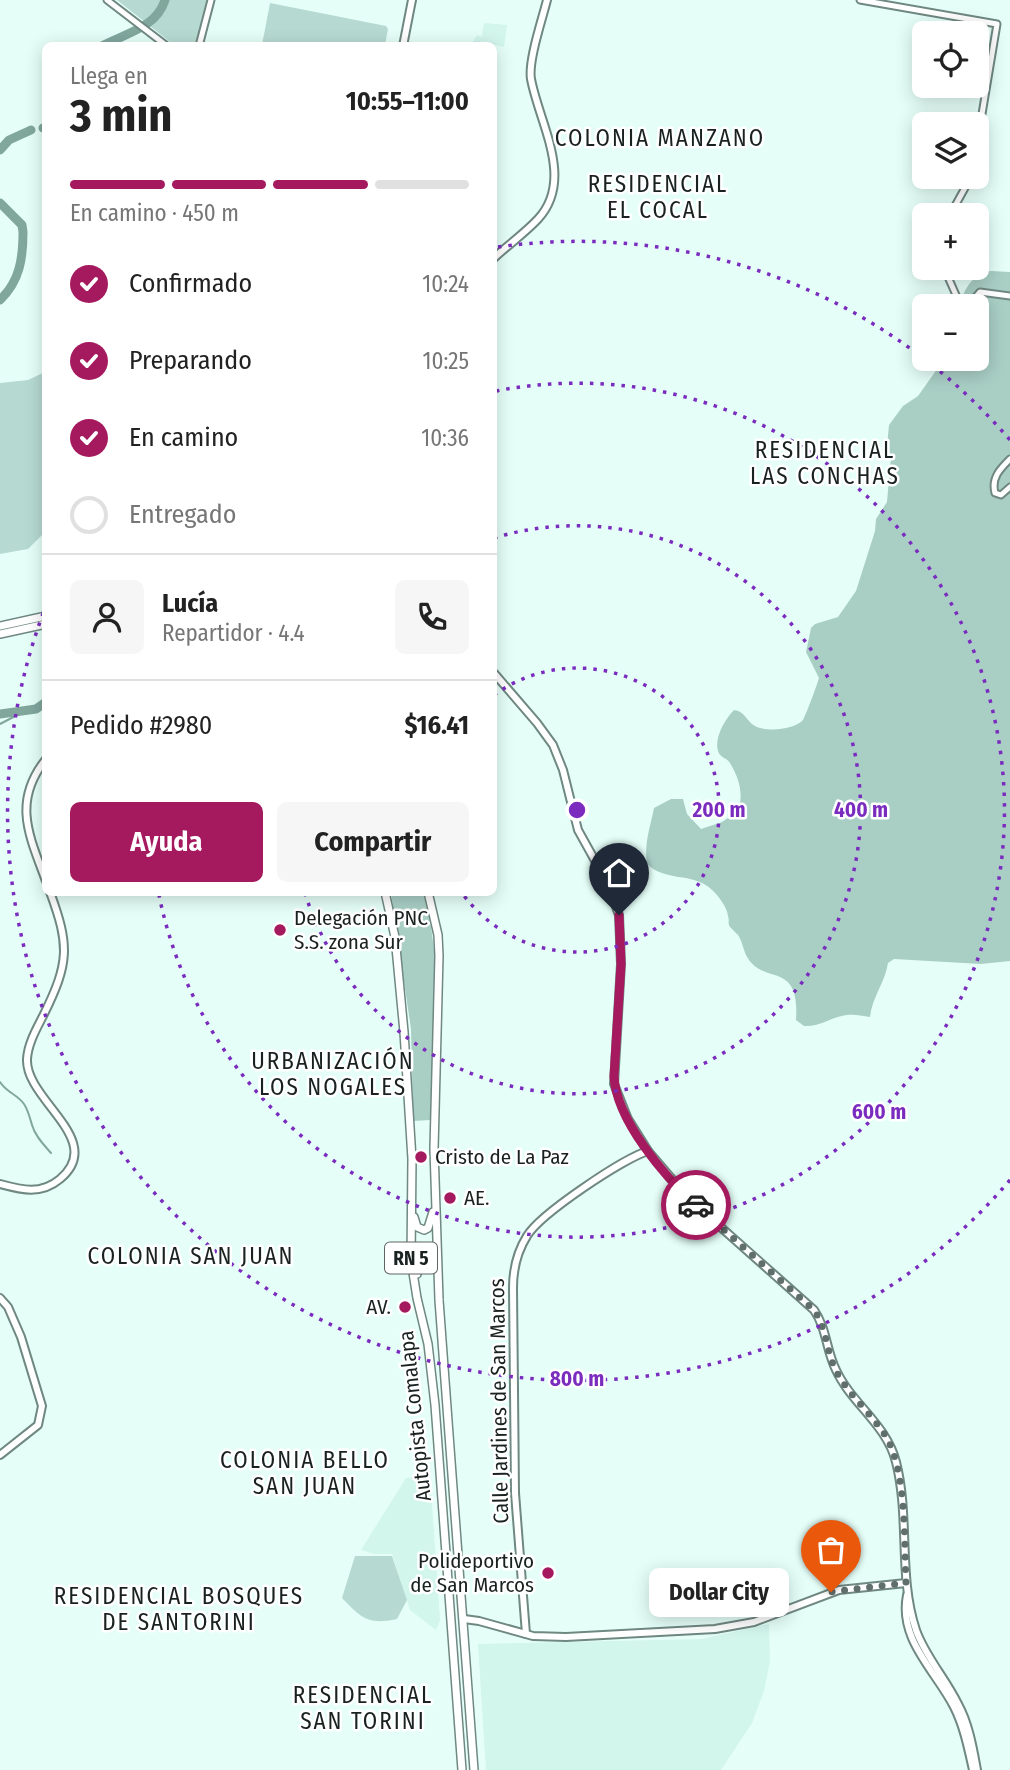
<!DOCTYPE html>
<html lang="es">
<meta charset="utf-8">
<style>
:root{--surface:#fff;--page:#f6f6f6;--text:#222;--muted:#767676;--line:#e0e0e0;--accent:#a5195e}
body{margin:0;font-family:"Fira Sans Condensed",sans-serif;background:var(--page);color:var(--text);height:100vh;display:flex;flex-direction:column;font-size:26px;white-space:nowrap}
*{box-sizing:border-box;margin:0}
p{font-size:23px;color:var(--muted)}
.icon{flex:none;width:38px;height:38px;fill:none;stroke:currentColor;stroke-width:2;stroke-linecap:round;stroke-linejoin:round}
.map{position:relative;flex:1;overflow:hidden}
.panel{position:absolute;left:42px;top:42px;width:455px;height:854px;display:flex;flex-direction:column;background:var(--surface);border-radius:10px;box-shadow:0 4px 18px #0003}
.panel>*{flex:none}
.controls{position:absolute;left:912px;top:21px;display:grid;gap:14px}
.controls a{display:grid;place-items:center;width:77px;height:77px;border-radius:10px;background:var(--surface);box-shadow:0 4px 18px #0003;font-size:35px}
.pin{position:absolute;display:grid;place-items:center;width:60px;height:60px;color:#fff;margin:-72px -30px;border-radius:50% 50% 50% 0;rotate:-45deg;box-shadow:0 0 7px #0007}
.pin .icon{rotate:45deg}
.courier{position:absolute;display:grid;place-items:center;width:70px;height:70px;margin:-35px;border:5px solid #a5195e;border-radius:50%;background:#fff;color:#222;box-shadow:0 2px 9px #0007}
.bubble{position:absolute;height:49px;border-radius:10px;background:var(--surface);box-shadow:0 4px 18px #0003;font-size:23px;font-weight:700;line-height:49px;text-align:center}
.overview em{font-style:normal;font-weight:700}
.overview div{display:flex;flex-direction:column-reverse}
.overview{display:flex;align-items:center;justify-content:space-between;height:119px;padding:0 28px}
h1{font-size:46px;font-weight:700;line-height:52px}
.bar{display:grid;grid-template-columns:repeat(4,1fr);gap:10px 7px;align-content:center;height:84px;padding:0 28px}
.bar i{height:9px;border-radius:5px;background:var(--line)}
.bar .current{background:var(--accent)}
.bar p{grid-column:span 4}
.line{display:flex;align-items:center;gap:18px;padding:0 28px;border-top:2px solid var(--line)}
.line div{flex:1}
.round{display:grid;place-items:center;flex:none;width:74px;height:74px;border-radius:10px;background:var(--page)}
ol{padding:0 28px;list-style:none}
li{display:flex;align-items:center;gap:21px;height:77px}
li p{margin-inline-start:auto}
li .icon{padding:7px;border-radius:50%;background:var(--accent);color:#fff;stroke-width:4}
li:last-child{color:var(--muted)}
li i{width:38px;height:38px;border:4px solid var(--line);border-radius:50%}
.cta{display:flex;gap:14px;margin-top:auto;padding:14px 28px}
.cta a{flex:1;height:80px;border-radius:10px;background:var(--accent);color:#fff;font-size:28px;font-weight:700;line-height:80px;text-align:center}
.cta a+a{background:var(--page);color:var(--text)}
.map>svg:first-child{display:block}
.built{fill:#d2f5ec}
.green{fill:#b6dad1}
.forest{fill:#a9cfc5}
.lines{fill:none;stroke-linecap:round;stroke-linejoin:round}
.stream{stroke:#81a79d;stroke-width:2}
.river{stroke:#81a79d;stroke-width:9}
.tertiary-casing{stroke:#708882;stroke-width:9}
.secondary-casing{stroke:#708882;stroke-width:10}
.trunk-casing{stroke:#708882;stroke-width:10}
.tertiary{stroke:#fff;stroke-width:5}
.secondary{stroke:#fff;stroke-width:6}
.trunk{stroke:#fff;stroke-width:7}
.done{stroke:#606f6c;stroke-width:7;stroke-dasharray:0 12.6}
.route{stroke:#a5195e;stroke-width:9}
.ring{fill:none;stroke:#7b2cbf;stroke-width:3.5;stroke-dasharray:3.5 7}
.poi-dot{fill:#a5195e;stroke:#fff;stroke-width:2.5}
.labels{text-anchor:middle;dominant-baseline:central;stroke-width:5;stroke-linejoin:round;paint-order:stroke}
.shield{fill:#fff;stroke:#5e6463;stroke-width:2}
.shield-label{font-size:19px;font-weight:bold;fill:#192220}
.poi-label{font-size:21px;fill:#192220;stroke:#fff;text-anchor:start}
.street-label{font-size:21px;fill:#192220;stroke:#fff}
.neighbourhood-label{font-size:23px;letter-spacing:2px;fill:#192220;stroke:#fff}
.centre{fill:#7b2cbf;stroke:#fff;stroke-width:3.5}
.ring-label{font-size:21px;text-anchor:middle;font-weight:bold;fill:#7b2cbf;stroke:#fff;stroke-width:5;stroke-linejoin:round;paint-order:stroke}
</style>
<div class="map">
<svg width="1010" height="1770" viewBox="0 0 1010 1770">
<rect width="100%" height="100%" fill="#e5fff8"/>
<g class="built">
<polygon points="484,23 507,25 504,47 490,44 471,45 477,35 482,37"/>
<polygon points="430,1475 440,1620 436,1630 410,1610 392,1554 374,1554 361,1550 406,1478"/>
<polygon points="769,1624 770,1661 764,1691 752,1723 721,1770 486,1770 478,1644 702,1639"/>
</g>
<g class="green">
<polygon points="117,0 207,0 195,45 174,45"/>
<polygon points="270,3 386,26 388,29 385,45 262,45"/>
<polygon points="45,372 45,532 28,549 0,554 0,383 28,380"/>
<path d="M355,1556h37l15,44 -10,19c-29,6 -35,0 -55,-21z"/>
</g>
<g class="forest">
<path d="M991,271l19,1v689l-29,3 -87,-5 -6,4c-3,20 -16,34 -18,54 -8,-1 -16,-3 -23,-2 -16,2 -27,12 -43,11l-8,-6c4,-62 -33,-32 -50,-65 -3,-7 -4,-14 -8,-20 -2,-2 -6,-6 -8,-8 -3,-6 0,-4 -2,-11 -1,-9 -10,-21 -17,-27 -19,-17 -46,-7 -64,-25 -3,-21 3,-36 7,-56l17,-9h12l4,15 14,15 21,-7 16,-11c6,-17 1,-33 -8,-48 -4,-6 -10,-5 -12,-12 -4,-13 7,-32 16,-41 11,1 12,11 21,16 11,6 39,4 48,-6 3,-5 14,-35 16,-42l-13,-26 5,-24 4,-4 23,-7 18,-26 19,-60 1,-12 11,-17 4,-45 -4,-11 2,-21 14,-19 15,-10 17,-24 5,-13h36v-53h-16c3,-16 13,-33 31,-35z"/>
<path d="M391,893h32c21,67 12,156 7,227l-17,1 -2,-92z"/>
</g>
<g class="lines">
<g class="stream">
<polyline points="0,724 23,712"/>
<path d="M0,1082c7,11 17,12 24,22 4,6 6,14 8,21 3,11 12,20 19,28"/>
</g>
<g class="river">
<path d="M102,46c24,-13 54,-18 63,-46"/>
<polyline points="43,128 46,127"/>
<polyline points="0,150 9,140 31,130"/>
<path d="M0,203l22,22 1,7c0,26 -3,49 -23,68"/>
<polyline points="0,714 36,709 46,702"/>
</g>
<g class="tertiary-casing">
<g id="tertiary">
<polyline points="107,0 167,46"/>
<path d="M860,0l137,24 -16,96c-2,22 9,22 -5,47"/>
<polyline points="199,46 211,0"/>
<polyline points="950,215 971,177"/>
<polyline points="944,268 960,304 968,306 980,292 1010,296"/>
<path d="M1010,459c-10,10 -19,19 -15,34l6,2 9,-8"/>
</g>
</g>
<g class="secondary-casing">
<g id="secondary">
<polyline points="403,46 412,0"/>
<path d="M494,258c14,-13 31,-25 44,-39 37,-40 1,-96 -7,-140 -3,-18 11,-59 16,-79"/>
<path d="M494,673l43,50 16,22 10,25 15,60 30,54 11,31 2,49 -7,120 14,35 20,32 41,48 125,111c13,19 12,40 22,60 15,33 51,55 60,92 14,55 2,114 20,168 9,26 30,49 42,74 11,20 15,44 19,66"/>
<path d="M46,759c-34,43 -17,76 0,122"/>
<path d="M0,1184c22,6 41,11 60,-5 47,-39 -35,-79 -33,-120 1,-16 10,-31 17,-45 25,-51 26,-68 6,-122"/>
<polyline points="0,1298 8,1307 21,1337 42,1406 38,1425 0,1455"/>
<path d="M907,1595c-9,45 29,76 47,112 10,20 14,41 19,63"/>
<polyline points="464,1619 479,1621 533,1636 566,1637 715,1629 754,1622 839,1590 906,1583"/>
<path d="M526,1634l-11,-141 -2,-205c0,-18 4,-36 14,-52 13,-22 97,-78 121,-85"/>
</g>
</g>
<g class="trunk-casing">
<g id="trunk">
<polyline points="0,626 46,616"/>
<polyline points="0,634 46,624"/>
<polyline points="385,892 395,937 404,1032 412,1159 411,1260 417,1298 428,1344 435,1405 462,1770"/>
<polyline points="428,892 438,935 439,956 434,1149 439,1300 474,1770"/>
<polyline points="414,1217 417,1227 424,1230 428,1228 433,1212"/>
<polyline points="417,1274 418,1261 422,1250 430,1249 435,1258"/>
</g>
</g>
<use href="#tertiary" class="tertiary"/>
<use href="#secondary" class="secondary"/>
<use href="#trunk" class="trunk"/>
</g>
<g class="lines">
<path class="done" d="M696,1205l118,105c13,19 12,41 22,61 12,23 34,41 49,64 22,35 19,106 21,148l-75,9"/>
<path class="route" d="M619,915l2,49 -7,112c2,44 51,101 82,129"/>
</g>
<g class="ring">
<path d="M494 695A142 142 0 1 1 462 893"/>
<path d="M494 538A284 284 0 1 1 305 893"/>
<path d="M496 391A427 427 0 1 1 159 895"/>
<path d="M1010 1180A569 569 0 0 1 44 611M498 247A569 569 0 0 1 1010 440"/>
</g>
<g class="poi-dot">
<circle cx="280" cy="930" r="7"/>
<circle cx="421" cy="1157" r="7"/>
<circle cx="450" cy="1198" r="7"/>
<circle cx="405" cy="1307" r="7"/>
<circle cx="548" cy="1573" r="7"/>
</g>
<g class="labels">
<rect class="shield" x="385" y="1242.5" width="52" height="31" rx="5"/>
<g class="shield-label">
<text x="411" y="1258">RN 5</text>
</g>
<g class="poi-label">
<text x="294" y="918">Delegación PNC<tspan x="294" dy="24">S.S. zona Sur</tspan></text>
<text x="435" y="1157">Cristo de La Paz</text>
<text x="464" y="1198">AE.</text>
<text x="391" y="1307" text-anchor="end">AV.</text>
<text x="534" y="1561" text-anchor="end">Polideportivo<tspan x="534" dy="24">de San Marcos</tspan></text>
</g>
<g class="street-label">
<text transform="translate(499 1401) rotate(-91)">Calle Jardines de San Marcos</text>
<text transform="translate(415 1416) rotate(-96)">Autopista Comalapa</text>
</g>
<g class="neighbourhood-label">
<text x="660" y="138">COLONIA MANZANO</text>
<text x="658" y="184">RESIDENCIAL<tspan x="658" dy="26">EL COCAL</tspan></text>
<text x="825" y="450">RESIDENCIAL<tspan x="825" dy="26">LAS CONCHAS</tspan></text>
<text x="333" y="1061">URBANIZACIÓN<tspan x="333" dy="26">LOS NOGALES</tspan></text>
<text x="191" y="1256">COLONIA SAN JUAN</text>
<text x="305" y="1460">COLONIA BELLO<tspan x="305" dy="26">SAN JUAN</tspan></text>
<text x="179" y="1596">RESIDENCIAL BOSQUES<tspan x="179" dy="26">DE SANTORINI</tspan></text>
<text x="363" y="1695">RESIDENCIAL<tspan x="363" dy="26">SAN TORINI</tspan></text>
</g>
</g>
<circle cx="577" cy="810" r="10" class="centre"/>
<g class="ring-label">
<text x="719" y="817">200 m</text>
<text x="861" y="817">400 m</text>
<text x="879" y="1119">600 m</text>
<text x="577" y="1386">800 m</text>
</g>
</svg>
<div class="controls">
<a><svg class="icon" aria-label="locate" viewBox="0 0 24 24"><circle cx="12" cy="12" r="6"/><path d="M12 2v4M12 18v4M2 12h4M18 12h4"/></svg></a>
<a><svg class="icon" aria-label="layers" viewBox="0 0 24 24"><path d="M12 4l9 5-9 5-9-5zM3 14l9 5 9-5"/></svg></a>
<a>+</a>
<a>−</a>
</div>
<div class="pin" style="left:831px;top:1592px;background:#ea580c"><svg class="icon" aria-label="bag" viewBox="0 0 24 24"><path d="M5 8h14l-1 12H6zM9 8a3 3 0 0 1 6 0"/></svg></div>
<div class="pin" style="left:619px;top:915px;background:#1f2937"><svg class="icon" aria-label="home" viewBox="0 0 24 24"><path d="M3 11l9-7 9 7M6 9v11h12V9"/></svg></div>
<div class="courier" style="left:696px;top:1205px"><svg class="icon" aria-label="car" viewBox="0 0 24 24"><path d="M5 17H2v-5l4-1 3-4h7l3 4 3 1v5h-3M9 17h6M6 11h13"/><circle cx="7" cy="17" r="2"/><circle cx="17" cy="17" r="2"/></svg></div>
<div class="bubble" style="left:649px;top:1568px;width:140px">Dollar City</div>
<section class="panel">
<div class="overview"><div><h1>3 min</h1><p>Llega en</p></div><em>10:55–11:00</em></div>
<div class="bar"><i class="current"></i><i class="current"></i><i class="current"></i><i></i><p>En camino · 450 m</p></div>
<ol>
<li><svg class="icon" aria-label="check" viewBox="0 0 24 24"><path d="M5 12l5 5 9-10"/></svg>Confirmado<p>10:24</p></li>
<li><svg class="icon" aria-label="check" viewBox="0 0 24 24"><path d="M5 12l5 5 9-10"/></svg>Preparando<p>10:25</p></li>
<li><svg class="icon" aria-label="check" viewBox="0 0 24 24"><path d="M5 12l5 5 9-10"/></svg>En camino<p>10:36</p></li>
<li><i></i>Entregado</li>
</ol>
<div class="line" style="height:126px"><a class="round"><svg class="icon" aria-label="person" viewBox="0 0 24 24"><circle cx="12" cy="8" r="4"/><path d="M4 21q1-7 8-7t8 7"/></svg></a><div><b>Lucía</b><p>Repartidor · 4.4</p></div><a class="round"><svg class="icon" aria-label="phone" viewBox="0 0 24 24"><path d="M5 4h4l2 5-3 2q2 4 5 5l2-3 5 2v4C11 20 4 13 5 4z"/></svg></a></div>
<div class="line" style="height:91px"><div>Pedido #2980</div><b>$16.41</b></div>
<div class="cta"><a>Ayuda</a><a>Compartir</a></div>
</section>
</div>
